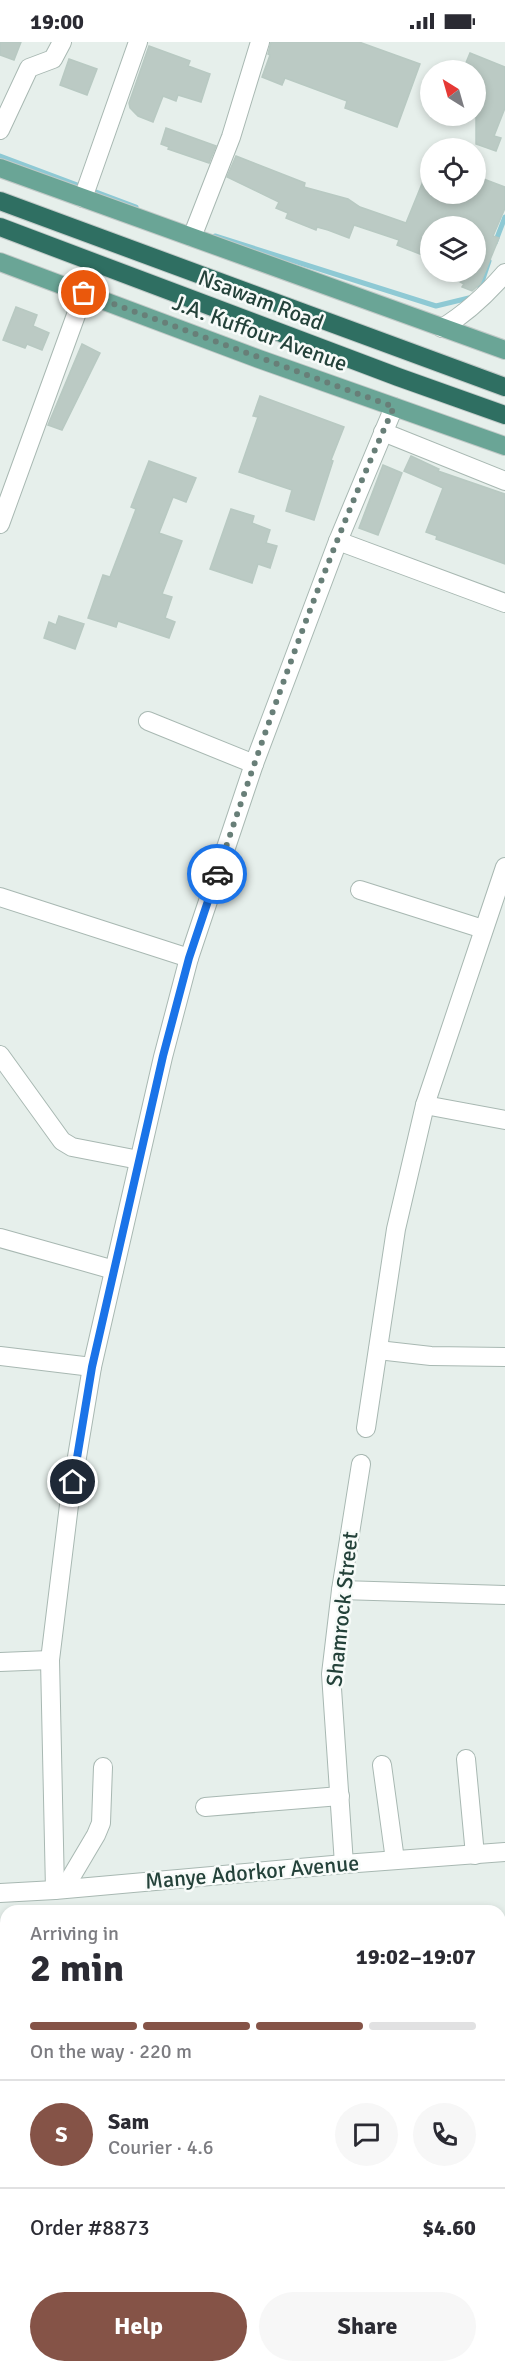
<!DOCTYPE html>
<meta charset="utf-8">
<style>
:root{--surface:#fff;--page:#f7f7f7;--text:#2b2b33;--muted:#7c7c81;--line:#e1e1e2;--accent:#855347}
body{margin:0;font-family:Signika,sans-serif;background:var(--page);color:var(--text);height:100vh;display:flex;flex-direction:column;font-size:22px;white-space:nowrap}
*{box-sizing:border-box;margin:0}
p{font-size:20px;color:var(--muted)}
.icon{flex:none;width:33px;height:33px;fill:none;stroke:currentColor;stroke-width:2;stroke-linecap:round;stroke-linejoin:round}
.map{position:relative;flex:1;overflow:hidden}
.panel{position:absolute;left:0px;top:1863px;width:506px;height:468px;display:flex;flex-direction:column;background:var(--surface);border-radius:18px 18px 0 0;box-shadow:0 3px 9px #0003}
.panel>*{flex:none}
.needle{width:39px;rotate:323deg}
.tools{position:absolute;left:420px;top:18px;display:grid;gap:12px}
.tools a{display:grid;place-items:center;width:66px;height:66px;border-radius:50%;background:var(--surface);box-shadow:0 3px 9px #0003;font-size:30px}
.pin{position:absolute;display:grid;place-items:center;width:51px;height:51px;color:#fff;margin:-26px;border:3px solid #fff;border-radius:50%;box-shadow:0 2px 6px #0007}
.courier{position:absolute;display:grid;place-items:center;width:60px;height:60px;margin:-30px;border:4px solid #1a73e8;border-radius:50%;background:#fff;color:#222;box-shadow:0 2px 8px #0007}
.overview em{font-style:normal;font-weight:700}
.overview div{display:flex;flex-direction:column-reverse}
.overview{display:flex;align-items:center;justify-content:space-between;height:102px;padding:0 30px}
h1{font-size:39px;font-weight:700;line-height:45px}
.bar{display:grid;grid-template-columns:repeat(4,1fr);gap:9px 6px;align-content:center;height:72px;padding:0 30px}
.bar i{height:8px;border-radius:4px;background:var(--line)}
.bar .selected{background:var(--accent)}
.bar p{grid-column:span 4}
.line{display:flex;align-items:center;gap:15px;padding:0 30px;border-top:2px solid var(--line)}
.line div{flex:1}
.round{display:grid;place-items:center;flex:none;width:63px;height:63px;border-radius:32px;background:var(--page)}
.cta{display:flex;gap:12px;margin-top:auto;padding:12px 30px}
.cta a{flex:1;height:69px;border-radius:36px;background:var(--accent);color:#fff;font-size:24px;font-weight:700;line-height:69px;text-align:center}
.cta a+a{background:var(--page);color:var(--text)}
.status{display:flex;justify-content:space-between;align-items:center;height:42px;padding:0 30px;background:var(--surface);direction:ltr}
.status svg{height:16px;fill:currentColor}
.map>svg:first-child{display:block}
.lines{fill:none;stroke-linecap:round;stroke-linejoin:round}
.stream{stroke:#8ec9d4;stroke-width:5}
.building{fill:#bbcac4;stroke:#b8c9c2;stroke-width:1.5}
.minor-casing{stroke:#a8b8b2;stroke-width:20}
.major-casing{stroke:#c2cac8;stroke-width:20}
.highway-casing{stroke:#c2cac8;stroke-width:20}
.minor{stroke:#fff;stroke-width:18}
.major{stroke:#6aa596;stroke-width:18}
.highway{stroke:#2f6f62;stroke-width:18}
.done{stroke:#687f78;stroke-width:6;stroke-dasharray:0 10.8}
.route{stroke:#1a73e8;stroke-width:8}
.labels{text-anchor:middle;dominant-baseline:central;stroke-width:5;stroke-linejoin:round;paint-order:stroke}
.street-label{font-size:22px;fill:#24423a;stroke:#f7fbf9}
</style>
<div class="status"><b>19:00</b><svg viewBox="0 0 49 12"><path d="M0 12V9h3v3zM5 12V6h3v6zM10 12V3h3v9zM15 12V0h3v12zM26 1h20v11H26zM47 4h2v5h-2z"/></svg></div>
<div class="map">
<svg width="505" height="2331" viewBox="0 0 505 2331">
<rect width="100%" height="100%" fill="#e6efeb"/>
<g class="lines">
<g class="stream">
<polyline points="0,114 136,165"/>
<polyline points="215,194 436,264 473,255"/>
<polyline points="495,201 505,175"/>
<polyline points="479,249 489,219"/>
</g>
</g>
<g class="building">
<polygon points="0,0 21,0 14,18 0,13"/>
<polygon points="271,0 359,0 420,22 397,85 345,66 347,59 285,36 282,43 262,35 270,13 268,12"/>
<polygon points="149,4 190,19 188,24 210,32 201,60 178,53 176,59 163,54 153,80 138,74 130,66 129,61"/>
<polygon points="470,11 505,25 505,66 494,94 501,96 496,109 476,102 476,28 463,28"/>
<polygon points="69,17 97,27 87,53 60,43"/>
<polygon points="166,86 216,104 209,121 168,107 169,105 161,102"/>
<polygon points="236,114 305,141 304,145 348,157 360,165 406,181 430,122 430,152 476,152 476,134 505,145 505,166 493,194 499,196 480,242 472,249 462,245 464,242 442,230 476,230 476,184 430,184 430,216 397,203 399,198 354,183 349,196 328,188 317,185 316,188 286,176 288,171 276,166 279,160 227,135"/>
<polygon points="16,265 37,273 33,284 49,291 42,308 27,302 25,306 3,298"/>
<polygon points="82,302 100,311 62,388 48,383"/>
<polygon points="260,354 344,385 331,418 333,419 314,478 286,469 292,448 239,430 258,375 253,374"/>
<polygon points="411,414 439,427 438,429 505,452 505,522 436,497 437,494 426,490 443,446 404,429"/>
<polygon points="149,419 196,436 186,460 173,455 159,491 182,499 162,552 172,555 165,576 175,580 169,596 118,579 116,585 88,576 103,533 110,535 136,467 131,465"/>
<polygon points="383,423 402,431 378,493 359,486"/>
<polygon points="231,467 254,474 252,481 270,488 266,501 277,504 270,526 258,522 252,541 210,527"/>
<polygon points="59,574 84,582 75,607 44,596 49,580 56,583"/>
</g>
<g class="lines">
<g class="minor-casing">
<g id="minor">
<polyline points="0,88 29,26 53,17 62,0"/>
<polyline points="83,156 138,0"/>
<polyline points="192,195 231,95 260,0"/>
<path d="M442,286c25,-15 44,-33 63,-55"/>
<polyline points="383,390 505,439"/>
<polyline points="0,482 84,251"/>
<polyline points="338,499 505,561"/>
<polyline points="148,679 254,722"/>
<polyline points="360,848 483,887"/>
<polyline points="0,855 189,916"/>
<polyline points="0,1013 62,1099 72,1105 139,1118"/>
<polyline points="425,1063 505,1078"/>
<polyline points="0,1196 114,1228"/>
<polyline points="378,1308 431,1314 505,1315"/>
<polyline points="0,1314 92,1325"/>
<polyline points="366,1386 396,1187 425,1063 505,825"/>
<polyline points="341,1548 505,1553"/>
<polyline points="0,1620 50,1618"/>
<polyline points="466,1717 475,1813"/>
<polyline points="382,1723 395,1818"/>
<polyline points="205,1765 340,1754"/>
<polyline points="344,1822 331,1632 341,1548 361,1422"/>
<polyline points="64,1847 96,1793 101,1781 103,1725"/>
<polyline points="55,1848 50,1618 69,1463 92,1325 163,1015 189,916 254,722 338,499 394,365"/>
<polyline points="0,1851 55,1848 344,1822 505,1810"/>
<polyline points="500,2044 505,2044"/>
<polyline points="0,2086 6,2085"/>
<polyline points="0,2238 6,2279"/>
<polyline points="0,2325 6,2314"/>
<polyline points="246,2325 247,2331"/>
</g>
</g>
<g class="major-casing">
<g id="major">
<polyline points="0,126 505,308"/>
<polyline points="0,220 259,317 505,404"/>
</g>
</g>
<g class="highway-casing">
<g id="highway">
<polyline points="0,159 505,345"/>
<polyline points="0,185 398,335 505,373"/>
</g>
</g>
<use href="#minor" class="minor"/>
<use href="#major" class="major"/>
<use href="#highway" class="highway"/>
</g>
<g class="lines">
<path class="done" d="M84,251l310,114c-68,150 -125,311 -177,467"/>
<polyline class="route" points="73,1440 92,1325 163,1014 189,916 217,832"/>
</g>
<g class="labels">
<g class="street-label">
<text transform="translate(261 258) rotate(21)">Nsawam Road</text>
<text transform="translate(260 291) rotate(20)">J.A. Kuffour Avenue</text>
<text transform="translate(342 1567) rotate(-84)">Shamrock Street</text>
<text transform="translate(252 1830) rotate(-5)">Manye Adorkor Avenue</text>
</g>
</g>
</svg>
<div class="tools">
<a><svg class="needle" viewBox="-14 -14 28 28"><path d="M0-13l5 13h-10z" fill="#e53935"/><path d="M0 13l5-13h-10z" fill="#7c7c81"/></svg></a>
<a><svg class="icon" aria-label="locate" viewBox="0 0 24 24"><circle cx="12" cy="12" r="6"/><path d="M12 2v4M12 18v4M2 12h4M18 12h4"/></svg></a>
<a><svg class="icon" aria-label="layers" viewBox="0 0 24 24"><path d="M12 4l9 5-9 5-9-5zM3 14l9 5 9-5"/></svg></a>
</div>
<div class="pin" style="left:84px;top:251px;background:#ea580c"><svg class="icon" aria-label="bag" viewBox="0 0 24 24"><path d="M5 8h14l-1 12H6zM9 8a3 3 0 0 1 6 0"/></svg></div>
<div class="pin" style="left:73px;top:1440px;background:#1f2937"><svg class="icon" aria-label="home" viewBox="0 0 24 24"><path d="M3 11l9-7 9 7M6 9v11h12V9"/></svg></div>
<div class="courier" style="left:217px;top:832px"><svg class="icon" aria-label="car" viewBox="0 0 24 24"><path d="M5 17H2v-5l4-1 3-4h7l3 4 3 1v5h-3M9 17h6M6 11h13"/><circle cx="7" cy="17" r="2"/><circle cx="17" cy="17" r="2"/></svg></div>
<section class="panel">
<div class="overview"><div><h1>2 min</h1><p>Arriving in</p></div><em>19:02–19:07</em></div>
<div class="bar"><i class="selected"></i><i class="selected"></i><i class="selected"></i><i></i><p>On the way · 220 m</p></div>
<div class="line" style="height:108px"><b class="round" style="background:var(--accent);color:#fff">S</b><div><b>Sam</b><p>Courier · 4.6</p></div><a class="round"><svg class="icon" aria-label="chat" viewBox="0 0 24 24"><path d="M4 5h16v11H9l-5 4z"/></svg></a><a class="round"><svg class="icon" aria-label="phone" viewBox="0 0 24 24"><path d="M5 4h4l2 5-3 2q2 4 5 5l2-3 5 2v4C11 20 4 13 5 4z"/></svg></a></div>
<div class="line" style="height:78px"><div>Order #8873</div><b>$4.60</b></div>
<div class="cta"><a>Help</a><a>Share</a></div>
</section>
</div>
